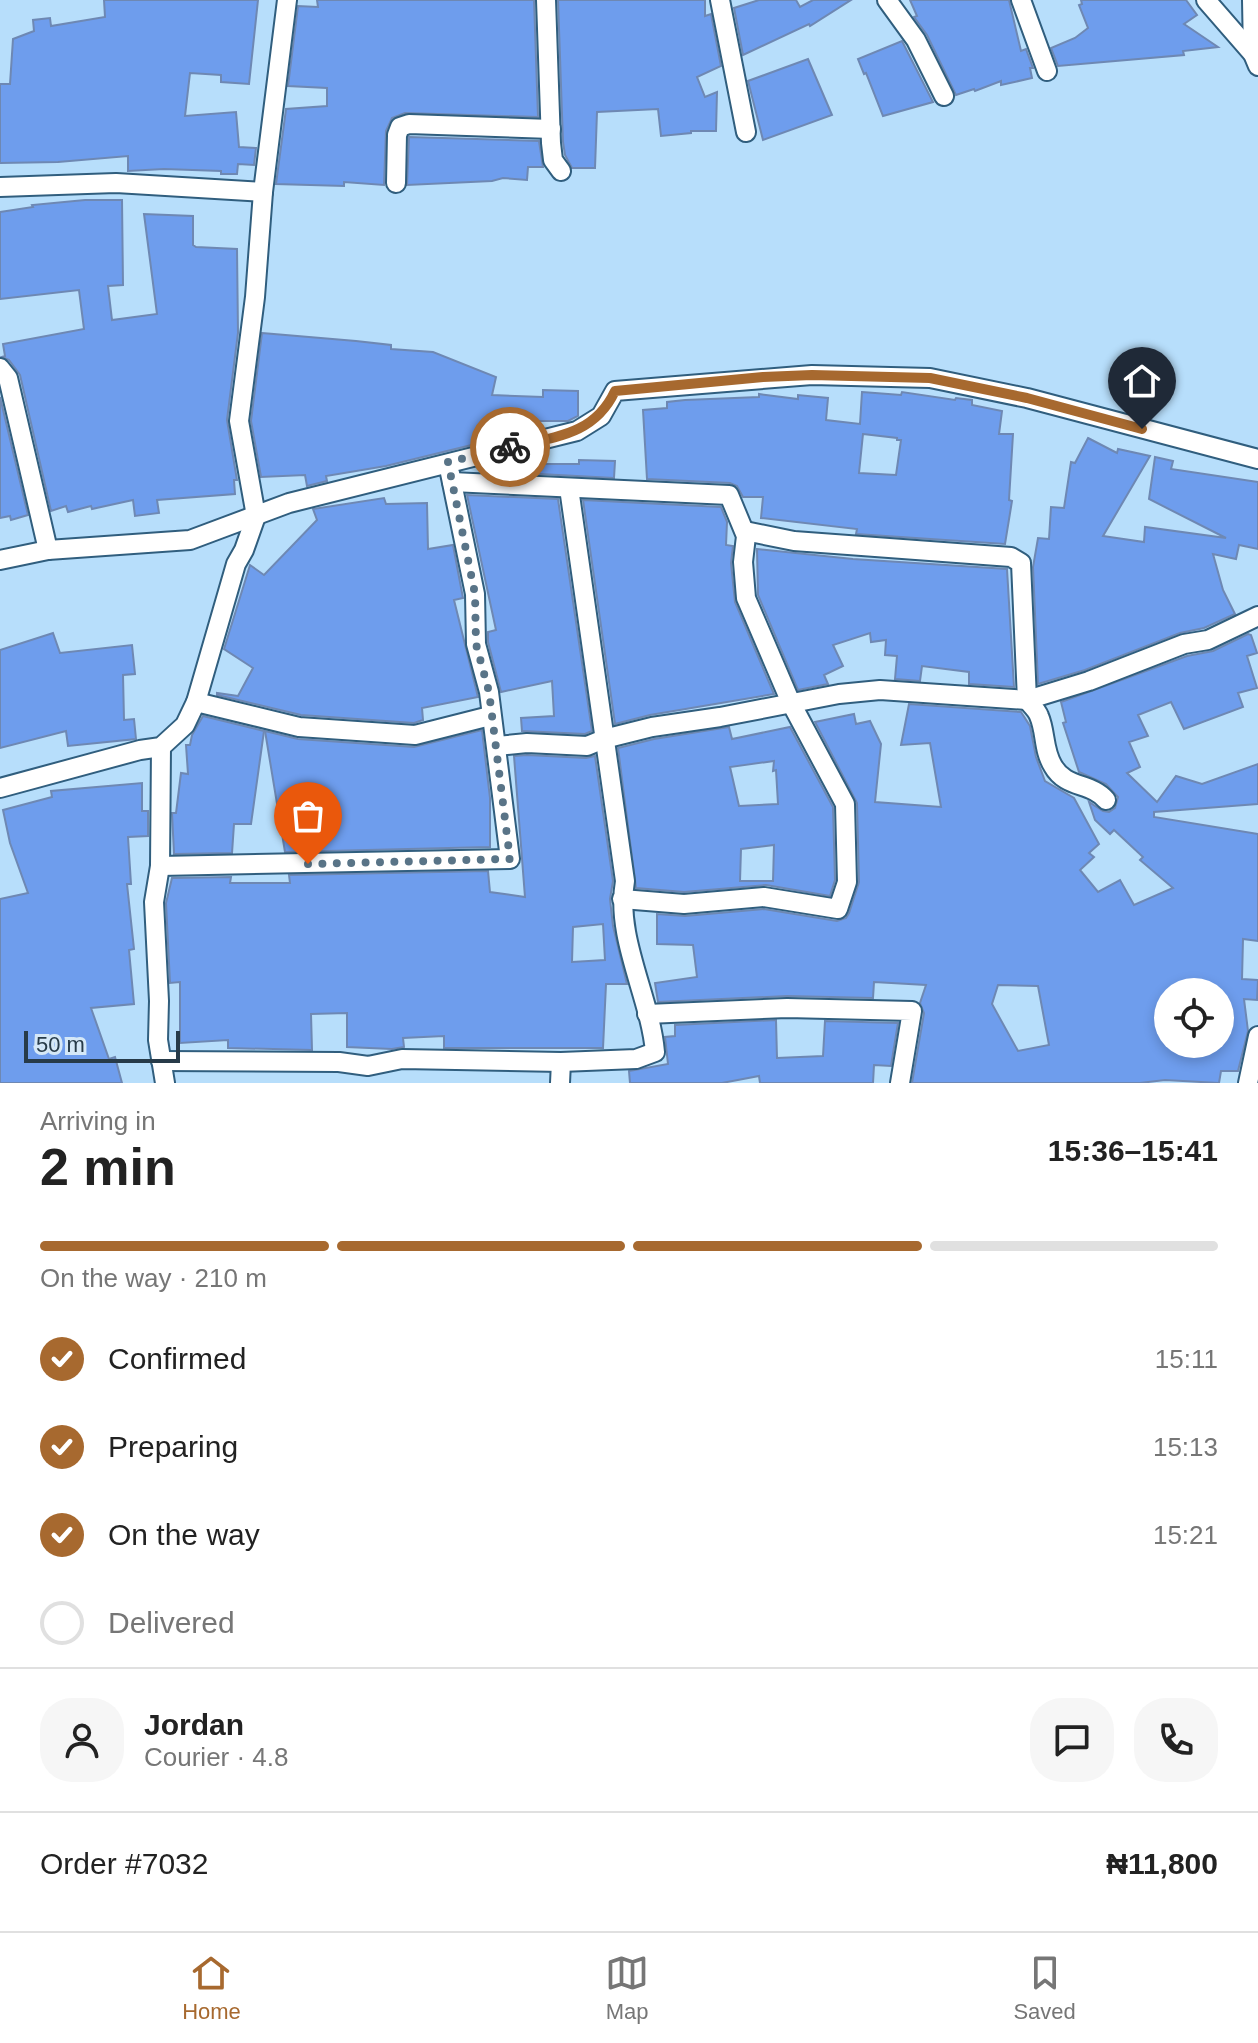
<!DOCTYPE html>
<meta charset="utf-8">
<style>
:root{--surface:#fff;--page:#f6f6f6;--text:#222;--muted:#767676;--line:#e0e0e0;--accent:#a7692f}
body{margin:0;font-family:Arial,sans-serif;background:var(--page);color:var(--text);height:100vh;display:flex;flex-direction:column;font-size:30px;white-space:nowrap}
*{box-sizing:border-box;margin:0}
p{font-size:26px;color:var(--muted)}
.icon{flex:none;width:44px;height:44px;fill:none;stroke:currentColor;stroke-width:2;stroke-linecap:round;stroke-linejoin:round}
.map{position:relative;height:1083px;overflow:hidden}
.side{display:flex;flex-direction:column;background:var(--surface);flex:1}
.side>*{flex:none}
.fabs{position:absolute;left:1154px;top:978px;display:grid;gap:16px}
.fabs a{display:grid;place-items:center;width:80px;height:80px;border-radius:50%;background:var(--surface);box-shadow:0 4px 12px #0003;font-size:40px}
.scale{position:absolute;left:24px;bottom:20px;width:156px;box-sizing:border-box;padding-left:8px;border:4px solid #273b49;border-top:0;font-size:22px;line-height:28px;white-space:nowrap;color:#273b49;-webkit-text-stroke:6px #d5e8f7;paint-order:stroke}
.pin{position:absolute;display:grid;place-items:center;width:68px;height:68px;color:#fff;margin:-82px -34px;border-radius:50% 50% 50% 0;rotate:-45deg;box-shadow:0 0 8px #0007}
.pin .icon{rotate:45deg}
.courier{position:absolute;display:grid;place-items:center;width:80px;height:80px;margin:-40px;border:6px solid #a7692f;border-radius:50%;background:#fff;color:#222;box-shadow:0 2px 10px #0007}
.head em{font-style:normal;font-weight:800}
.head div{display:flex;flex-direction:column-reverse}
.head{display:flex;align-items:center;justify-content:space-between;height:136px;padding:0 40px}
h1{font-size:52px;font-weight:800;line-height:60px}
.bar{display:grid;grid-template-columns:repeat(4,1fr);gap:12px 8px;align-content:center;height:96px;padding:0 40px}
.bar i{height:10px;border-radius:6px;background:var(--line)}
.bar .active{background:var(--accent)}
.bar p{grid-column:span 4}
.line{display:flex;align-items:center;gap:20px;padding:0 40px;border-top:2px solid var(--line)}
.line div{flex:1}
.round{display:grid;place-items:center;flex:none;width:84px;height:84px;border-radius:32px;background:var(--page)}
ol{padding:0 40px;list-style:none}
li{display:flex;align-items:center;gap:24px;height:88px}
li p{margin-inline-start:auto}
li .icon{padding:8px;border-radius:50%;background:var(--accent);color:#fff;stroke-width:4}
li:last-child{color:var(--muted)}
li i{width:44px;height:44px;border:4px solid var(--line);border-radius:50%}
.dock{display:flex;justify-content:space-around;align-items:center;height:112px;border-top:2px solid var(--line);background:var(--surface);font-size:22px;color:var(--muted)}
.dock a{display:grid;justify-items:center;gap:4px}
.dock .active{color:var(--accent)}
.map>svg:first-child{display:block}
.building{fill:#6e9ded;stroke:#6e88b3;stroke-width:2;fill-rule:evenodd}
.lines{fill:none;stroke-linecap:round;stroke-linejoin:round}
.street-casing{stroke:#305e7e;stroke-width:22}
.street{stroke:#fff;stroke-width:18}
.done{stroke:#597487;stroke-width:8;stroke-dasharray:0 14.4}
.route{stroke:#a7692f;stroke-width:10}
</style>
<div class="map">
<svg width="1258" height="1083" viewBox="0 0 1258 1083">
<rect width="100%" height="100%" fill="#b7defb"/>
<g class="building">
<polygon points="104,0 258,0 249,84 221,82 221,75 190,73 185,116 236,112 239,147 256,148 254,165 238,164 237,174 221,174 221,171 164,169 128,171 128,156 58,162 0,163 0,84 10,84 13,39 34,31 33,20 50,18 51,26 105,17"/>
<polygon points="317,0 534,0 538,117 405,113 392,118 386,131 384,185 344,182 344,186 276,184 286,109 327,106 327,88 288,86 298,6 318,7"/>
<polygon points="558,0 705,0 705,16 711,14 721,66 697,77 705,97 717,92 716,131 691,131 691,133 661,136 658,109 597,112 595,168 572,168 565,155 563,142"/>
<polygon points="759,0 796,0 800,7 813,0 851,0 810,26 809,24 743,55 734,8"/>
<polygon points="910,0 1009,0 1021,51 1026,49 1033,68 1030,68 1032,78 1001,85 1001,81 975,91 974,89 956,95 927,35 914,17 917,16"/>
<polygon points="1081,0 1186,0 1197,15 1184,24 1218,47 1183,51 1184,55 1058,66 1051,48 1075,38 1088,28 1079,5 1082,4"/>
<polygon points="902,41 933,102 883,116 866,73 864,74 858,59"/>
<polygon points="808,59 832,115 763,140 748,81"/>
<polygon points="409,137 539,141 543,167 528,167 527,180 503,178 492,181 407,185"/>
<polygon points="85,200 122,200 123,285 108,286 112,320 157,314 144,214 193,216 193,245 196,247 237,249 238,333 227,420 237,480 234,480 235,494 157,500 159,513 135,516 133,500 92,509 91,506 68,512 66,506 51,511 20,375 9,360 2,357 5,356 3,344 84,329 79,290 0,299 0,212 33,207 32,205"/>
<polygon points="262,333 356,341 391,345 391,349 433,352 496,377 492,395 543,397 543,390 578,391 578,416 568,421 537,421 537,429 386,466 326,476 327,481 307,486 305,475 261,477 251,421"/>
<path d="M862,392l39,3 1,-3 53,8 1,-2 16,2v5l30,6 -3,23h14l-4,66 3,1 -7,43 -149,-10 1,-5 -96,-11 2,-21h-20l-6,-11 -7,-3 -83,-4 -4,-69 24,-2v-6l18,-2 74,-3v-3l39,5v-4l30,3 -2,22 34,4zM863,434l34,4v2h4l-5,35 -37,-2z"/>
<polygon points="0,397 28,515 11,520 10,516 0,518"/>
<polygon points="1088,438 1117,453 1118,449 1150,456 1103,536 1144,542 1145,527 1226,538 1149,499 1155,457 1173,461 1171,469 1258,482 1258,549 1239,545 1236,559 1213,554 1223,590 1235,614 1204,628 1180,633 1085,670 1038,684 1033,567 1038,538 1049,539 1051,507 1064,508 1071,462 1075,463"/>
<polygon points="540,453 541,464 579,464 579,460 615,461 614,478 521,473 520,458"/>
<polygon points="467,495 558,499 592,731 585,734 522,731 521,718 554,716 552,681 501,692 488,642 488,632 496,630"/>
<polygon points="384,498 386,504 427,503 428,549 453,545 463,598 454,600 478,697 422,708 423,720 414,723 301,715 217,695 217,693 238,696 253,668 224,649 250,565 264,575 317,520 313,509"/>
<polygon points="583,500 721,507 727,522 726,545 733,546 731,563 735,602 774,694 650,715 615,724"/>
<polygon points="757,549 853,559 1007,569 1014,687 969,684 969,672 922,666 920,681 895,679 897,656 885,655 886,640 871,642 870,633 833,645 843,666 824,675 828,684 798,690 758,595"/>
<polygon points="53,633 60,653 132,645 135,674 123,675 124,720 134,719 136,739 68,746 66,731 0,748 0,650"/>
<path d="M1248,634l3,1 6,18 -10,3 10,32 -19,5 5,14 -59,22 -13,-27 -33,13 10,21 -19,6 11,25 -13,6 30,29 19,-26 26,8 56,-20v40l-104,8v5l104,17v107l-15,-2 -1,40 16,1 -1,20 -13,-1 4,32 -10,40h-17l-2,12 -54,-3 -25,3h-228l12,-70 -4,-10 6,-18 -52,-3 -1,16 -86,-2 -129,6 -3,-19 42,-6 -4,-32 -36,-1v-30l28,2 79,-7 73,12 9,-3 3,-5 10,-31 -2,-79 -42,-81 39,-8 2,10 14,-3 11,23 -6,58 66,5 -11,-64 -29,2 8,-41 112,8 9,14 6,31 9,24 29,17 25,46 -10,9 5,4 -14,13 18,22 22,-12 14,25 39,-17 -33,-28 3,-3 -29,-27 -4,4 -15,-14 -6,-18 14,9 6,1 6,-4 3,-11 -12,-13 -27,-12 -16,-49 3,-1 -5,-20 126,-46 26,-5zM998,985l40,1 11,59 -31,6 -26,-47zM1168,992h52l3,52h-55z"/>
<polygon points="203,716 264,731 251,824 234,824 232,853 174,854 172,813 176,813 181,773 188,774 186,745 190,745 192,735"/>
<path d="M729,727l3,12 58,-12 43,80 2,73 -5,16 -64,-11 -82,7 -48,-4 -18,-140 36,-9zM774,761l-1,10 3,-1 2,34 -39,2 -9,-39zM774,845l-1,36h-33l1,-32z"/>
<polygon points="482,730 490,798 490,847 285,852 265,731 298,739 414,747"/>
<path d="M527,755l59,3 9,-2 18,125 -3,18 3,27 14,58h-21l-3,64h-159v-12l-41,2 1,9 -12,2 -45,-2v-34l-36,1 1,36 -84,-2v-8l-48,3v-61l-10,1 -4,-80 6,-25 59,-1 -1,6h60l-1,-8 199,-4 2,21 35,5 -11,-141zM603,924l2,36 -33,2 1,-35z"/>
<polygon points="142,783 142,811 148,811 148,836 128,837 131,884 127,884 134,949 129,950 134,1004 91,1008 109,1059 115,1057 122,1083 0,1083 0,899 28,893 10,843 3,810 52,797 51,791"/>
<polygon points="776,1020 777,1058 823,1056 825,1021 898,1023 891,1066 874,1065 873,1083 760,1083 759,1076 722,1083 630,1083 629,1071 668,1064 665,1037 675,1036 675,1025"/>
</g>
<g class="lines">
<g class="street-casing">
<g id="street">
<polyline points="546,0 551,143 553,160 561,171"/>
<polyline points="720,0 746,132"/>
<polyline points="887,0 916,40 944,96"/>
<polyline points="1021,0 1047,71"/>
<polyline points="1206,0 1253,54 1258,66"/>
<polyline points="1252,0 1253,54"/>
<polyline points="396,183 397,135 400,127 409,124 551,129"/>
<polyline points="0,187 116,183 263,192"/>
<polyline points="0,368 8,378 48,550"/>
<polyline points="452,482 729,495 746,536 743,562 746,598 791,703 845,804 847,882 838,909 764,897 684,904 622,899"/>
<path d="M745,531l49,10 217,16 10,6 6,137c4,5 10,10 12,16 7,16 4,34 14,50 13,23 38,16 53,34"/>
<polyline points="0,560 48,550 190,540 289,503 577,431 601,416 615,391 812,375 930,378 1027,398 1258,459"/>
<polyline points="196,702 299,727 415,735 490,716"/>
<polyline points="497,746 527,743 587,746 604,739 652,727 720,717 839,694 880,690 1027,700 1089,681 1184,644 1208,640 1258,616"/>
<polyline points="161,747 160,866 154,902 159,1001 158,1040 165,1083"/>
<polyline points="0,788 140,750 161,747 185,725 196,702 236,564 244,550 256,516 239,421 255,297 263,192 287,0"/>
<polyline points="160,866 510,859 489,692 476,644 475,594 450,473"/>
<polyline points="647,1014 787,1008 912,1011 900,1083"/>
<path d="M161,1061l178,1 29,4 34,-7 159,3 75,-3 19,-7c-5,-56 -40,-114 -30,-171l-56,-393"/>
<polyline points="560,1083 561,1062"/>
<polyline points="1248,1083 1258,1036"/>
</g>
</g>
<use href="#street" class="street"/>
</g>
<g class="lines">
<polyline class="done" points="308,864 510,859 489,692 476,644 475,594 448,462 510,447"/>
<path class="route" d="M510,447c43,-10 84,-11 105,-56l148,-14 49,-2 118,3 97,20 115,31"/>
</g>
</svg>
<div class="fabs">
<a><svg class="icon" aria-label="locate" viewBox="0 0 24 24"><circle cx="12" cy="12" r="6"/><path d="M12 2v4M12 18v4M2 12h4M18 12h4"/></svg></a>
</div>
<div class="scale">50 m</div>
<div class="pin" style="left:308px;top:864px;background:#ea580c"><svg class="icon" aria-label="bag" viewBox="0 0 24 24"><path d="M5 8h14l-1 12H6zM9 8a3 3 0 0 1 6 0"/></svg></div>
<div class="pin" style="left:1142px;top:429px;background:#1f2937"><svg class="icon" aria-label="home" viewBox="0 0 24 24"><path d="M3 11l9-7 9 7M6 9v11h12V9"/></svg></div>
<div class="courier" style="left:510px;top:447px"><svg class="icon" aria-label="bike" viewBox="0 0 24 24"><circle cx="6" cy="16" r="4"/><circle cx="18" cy="16" r="4"/><path d="M6 16l4-8h5l3 8M10 8l3 8H6M13 5h3"/></svg></div>
</div>
<section class="side">
<div class="head"><div><h1>2 min</h1><p>Arriving in</p></div><em>15:36–15:41</em></div>
<div class="bar"><i class="active"></i><i class="active"></i><i class="active"></i><i></i><p>On the way · 210 m</p></div>
<ol>
<li><svg class="icon" aria-label="check" viewBox="0 0 24 24"><path d="M5 12l5 5 9-10"/></svg>Confirmed<p>15:11</p></li>
<li><svg class="icon" aria-label="check" viewBox="0 0 24 24"><path d="M5 12l5 5 9-10"/></svg>Preparing<p>15:13</p></li>
<li><svg class="icon" aria-label="check" viewBox="0 0 24 24"><path d="M5 12l5 5 9-10"/></svg>On the way<p>15:21</p></li>
<li><i></i>Delivered</li>
</ol>
<div class="line" style="height:144px"><a class="round"><svg class="icon" aria-label="person" viewBox="0 0 24 24"><circle cx="12" cy="8" r="4"/><path d="M4 21q1-7 8-7t8 7"/></svg></a><div><b>Jordan</b><p>Courier · 4.8</p></div><a class="round"><svg class="icon" aria-label="chat" viewBox="0 0 24 24"><path d="M4 5h16v11H9l-5 4z"/></svg></a><a class="round"><svg class="icon" aria-label="phone" viewBox="0 0 24 24"><path d="M5 4h4l2 5-3 2q2 4 5 5l2-3 5 2v4C11 20 4 13 5 4z"/></svg></a></div>
<div class="line" style="height:104px"><div>Order #7032</div><b>₦11,800</b></div>
</section>
<nav class="dock">
<a class="active"><svg class="icon" aria-label="home" viewBox="0 0 24 24"><path d="M3 11l9-7 9 7M6 9v11h12V9"/></svg>Home</a>
<a><svg class="icon" aria-label="map" viewBox="0 0 24 24"><path d="M3 6l6-2 6 2 6-2v14l-6 2-6-2-6 2zM9 4v14M15 6v14"/></svg>Map</a>
<a><svg class="icon" aria-label="saved" viewBox="0 0 24 24"><path d="M7 4h10v16l-5-4-5 4z"/></svg>Saved</a>
</nav>
